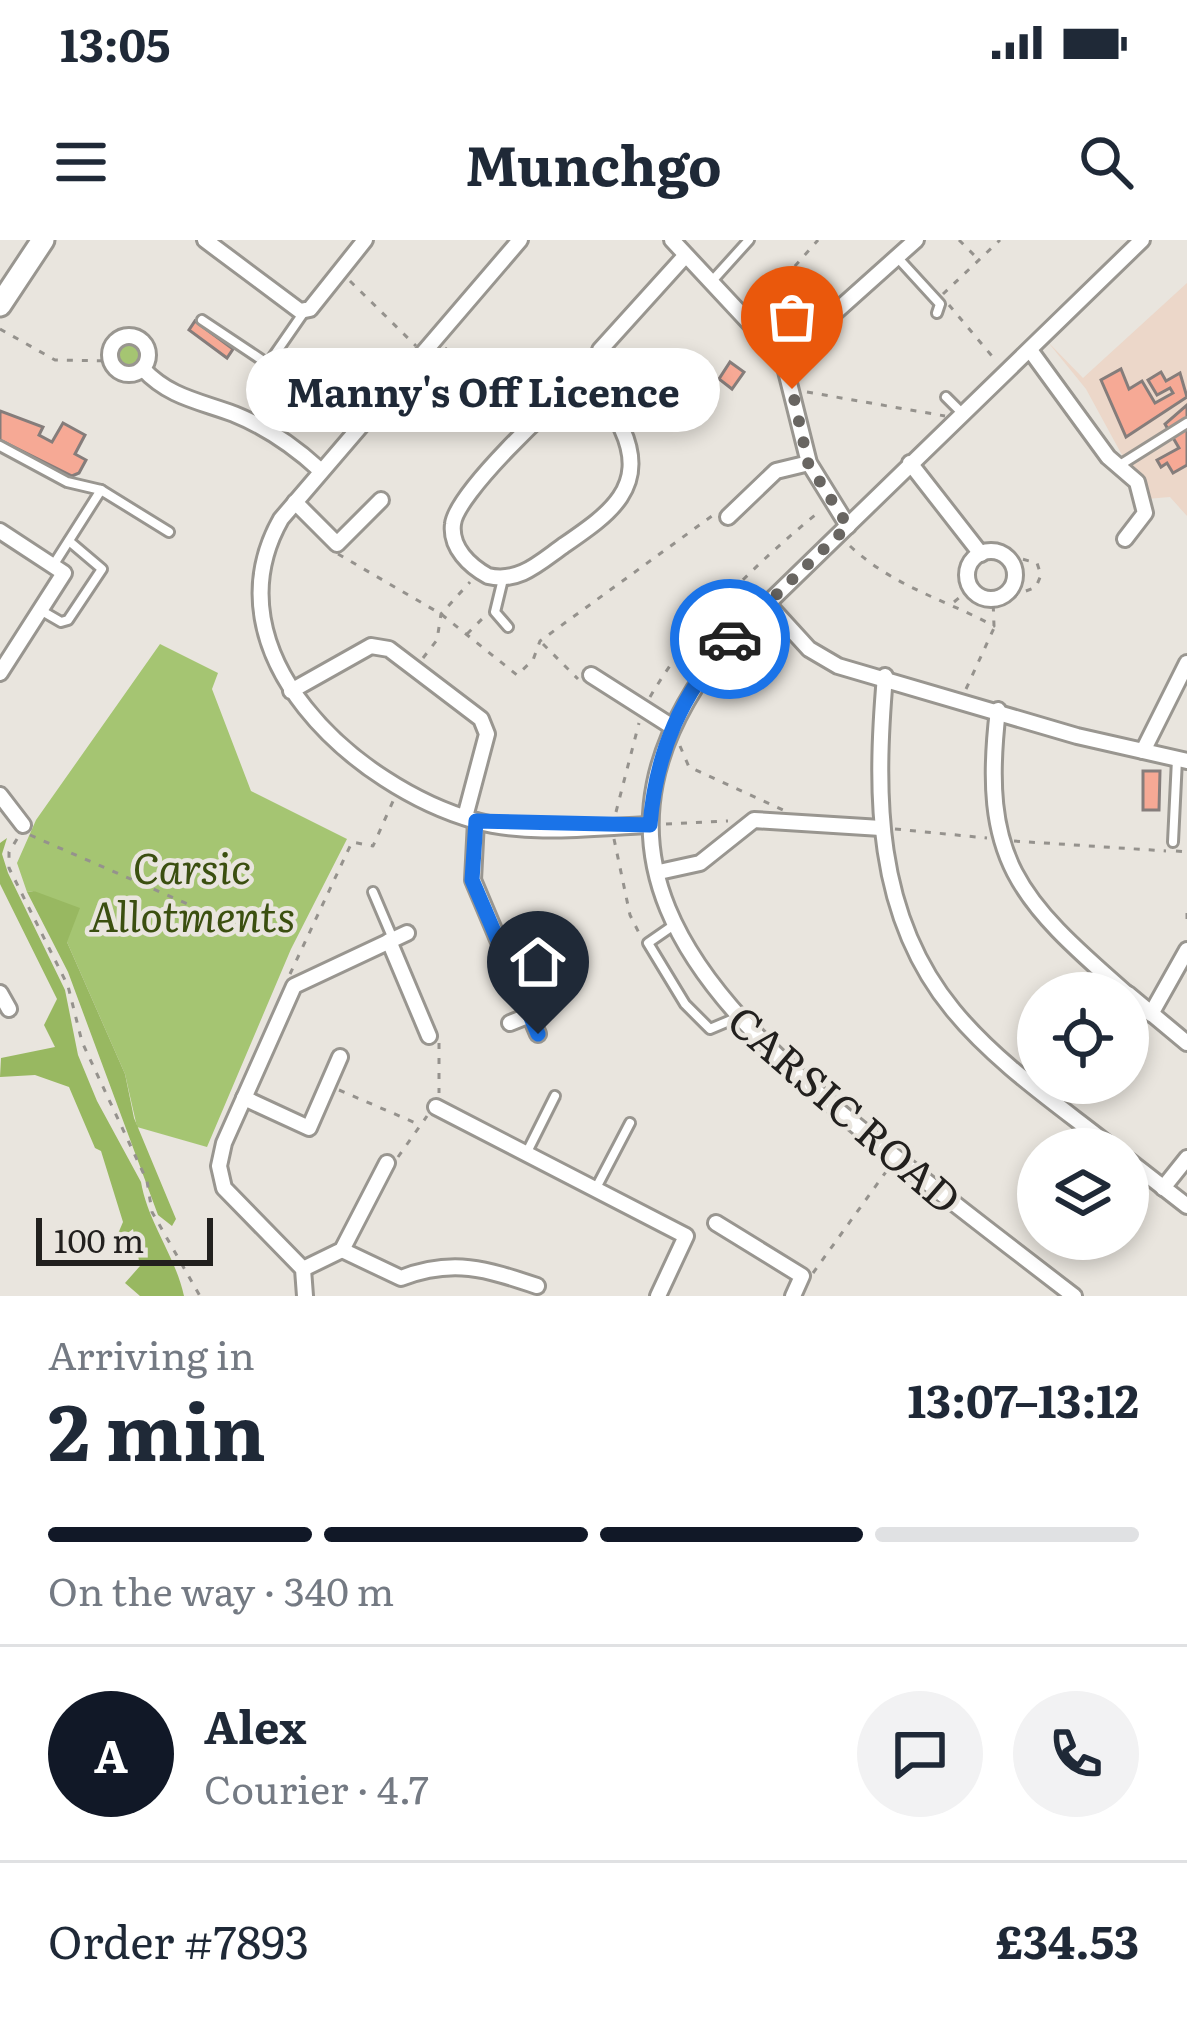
<!DOCTYPE html>
<meta charset="utf-8">
<style>
:root{--surface:#fff;--page:#f2f2f3;--text:#1f2937;--muted:#747a83;--line:#e0e1e3;--accent:#111827}
body{margin:0;font-family:Literata,serif;background:var(--page);color:var(--text);height:100vh;display:flex;flex-direction:column;font-size:45px;white-space:nowrap}
*{box-sizing:border-box;margin:0}
p{font-size:39px;color:var(--muted)}
.icon{flex:none;width:66px;height:66px;fill:none;stroke:currentColor;stroke-width:2;stroke-linecap:round;stroke-linejoin:round}
.map{position:relative;height:1056px;overflow:hidden}
.panel{display:flex;flex-direction:column;background:var(--surface);flex:1}
.panel>*{flex:none}
.tools{position:absolute;left:1017px;top:732px;display:grid;gap:24px}
.tools a{display:grid;place-items:center;width:132px;height:132px;border-radius:50%;background:var(--surface);box-shadow:0 6px 18px #0003;font-size:60px}
.scale{position:absolute;left:36px;bottom:30px;width:177px;box-sizing:border-box;padding-left:12px;border:6px solid #22201e;border-top:0;font-size:33px;line-height:42px;white-space:nowrap;color:#22201e;-webkit-text-stroke:9px #e9e5de;paint-order:stroke}
.pin{position:absolute;display:grid;place-items:center;width:102px;height:102px;color:#fff;margin:-123px -51px;border-radius:50% 50% 50% 0;rotate:-45deg;box-shadow:0 0 12px #0007}
.pin .icon{rotate:45deg}
.courier{position:absolute;display:grid;place-items:center;width:120px;height:120px;margin:-60px;border:9px solid #1a73e8;border-radius:50%;background:#fff;color:#222;box-shadow:0 3px 15px #0007}
.bubble{position:absolute;height:84px;border-radius:42px;background:var(--surface);box-shadow:0 6px 18px #0003;font-size:39px;font-weight:700;line-height:84px;text-align:center}
.summary em{font-style:normal;font-weight:700}
.summary div{display:flex;flex-direction:column-reverse}
.summary{display:flex;align-items:center;justify-content:space-between;height:204px;padding:0 48px}
h1{font-size:78px;font-weight:700;line-height:90px}
.bar{display:grid;grid-template-columns:repeat(4,1fr);gap:18px 12px;align-content:center;height:144px;padding:0 48px}
.bar i{height:15px;border-radius:9px;background:var(--line)}
.bar .on{background:var(--accent)}
.bar p{grid-column:span 4}
.line{display:flex;align-items:center;gap:30px;padding:0 48px;border-top:3px solid var(--line)}
.line div{flex:1}
.round{display:grid;place-items:center;flex:none;width:126px;height:126px;border-radius:63px;background:var(--page)}
.status{display:flex;justify-content:space-between;align-items:center;height:84px;padding:0 60px;background:var(--surface);direction:ltr}
.status svg{height:33px;fill:currentColor}
header{display:flex;justify-content:space-between;align-items:center;height:156px;padding:0 48px;background:var(--surface);font-size:54px;font-weight:700}
.map>svg:first-child{display:block}
.education{fill:#ecd7c9}
.green{fill:#a5c572}
.forest{fill:#98b861}
.building{fill:#f6a995;stroke:#857d7b;stroke-width:3}
.lines{fill:none;stroke-linecap:round;stroke-linejoin:round}
.lane-casing{stroke:#999690;stroke-width:14}
.street-casing{stroke:#999690;stroke-width:20}
.secondary-casing{stroke:#999690;stroke-width:27}
.path{stroke:#95928d;stroke-width:3;stroke-dasharray:6 9;stroke-linecap:butt}
.lane{stroke:#fff;stroke-width:8}
.street{stroke:#fff;stroke-width:14}
.secondary{stroke:#fff;stroke-width:21}
.done{stroke:#686561;stroke-width:12;stroke-dasharray:0 21.6}
.route{stroke:#1a73e8;stroke-width:15}
.labels{text-anchor:middle;dominant-baseline:central;stroke-width:9;stroke-linejoin:round;paint-order:stroke}
.park-label{font-size:42px;font-style:italic;fill:#3b4f10;stroke:#e9e5de}
.street-label{font-size:42px;fill:#22201e;stroke:#e9e5de}
</style>
<div class="status"><b>13:05</b><svg viewBox="0 0 49 12"><path d="M0 12V9h3v3zM5 12V6h3v6zM10 12V3h3v9zM15 12V0h3v12zM26 1h20v11H26zM47 4h2v5h-2z"/></svg></div>
<header><svg class="icon" aria-label="menu" viewBox="0 0 24 24"><path d="M4 6h16M4 12h16M4 18h16"/></svg>Munchgo<svg class="icon" aria-label="search" viewBox="0 0 24 24"><circle cx="10" cy="10" r="6"/><path d="M15 15l6 6"/></svg></header>
<div class="map">
<svg width="1187" height="1056" viewBox="0 0 1187 1056">
<rect width="100%" height="100%" fill="#e9e5de"/>
<polygon class="education" points="1187,43 1187,276 1170,257 1146,259 1086,149 1047,101 1083,138"/>
<g class="green">
<circle cx="128" cy="116" r="13"/>
<polygon points="160,404 218,433 212,449 251,551 347,599 291,709 207,907 137,887 125,834 67,702 34,651 27,652 17,623 36,580"/>
</g>
<g class="forest">
<path d="M7,598l-5,16 6,19 57,117 13,65 19,46 44,81c7,41 34,73 43,114h-44l-15,-13 15,-17 -7,-37 -19,14 9,-21 -22,-71 -6,-3 -26,-61 -34,-12 -35,2 1,-19 54,-11 -11,-22 13,-26 -57,-115v-41z"/>
<polygon points="34,651 80,668 67,702 125,834 134,878 176,979 172,986 158,975 68,732 27,652"/>
</g>
<g class="building">
<polygon points="195,81 233,109 227,118 189,90"/>
<polygon points="730,122 744,132 732,149 719,139"/>
<polygon points="1121,129 1129,149 1142,141 1155,163 1173,153 1170,148 1157,155 1148,140 1161,132 1166,141 1180,133 1187,157 1126,197 1101,140"/>
<polygon points="1187,165 1187,225 1173,233 1167,223 1161,227 1157,220 1179,208 1165,184"/>
<polygon points="0,171 43,187 39,195 52,202 63,183 85,195 75,214 86,220 79,233 72,236 0,200"/>
<polygon points="1143,531 1160,531 1159,570 1143,570"/>
</g>
<g class="lines">
<g class="lane-casing">
<g id="lane">
<polyline points="897,17 940,64 937,73"/>
<polyline points="712,41 749,0"/>
<polyline points="202,80 268,124 304,72"/>
<polyline points="946,157 962,173"/>
<polyline points="0,206 67,242 101,250 54,324"/>
<polyline points="1120,225 1187,183"/>
<polyline points="101,250 169,292"/>
<polyline points="503,339 495,372 508,387"/>
<polyline points="42,371 61,382 68,380 102,329 69,301"/>
<polyline points="1173,602 1177,519"/>
<polyline points="373,652 393,699"/>
<polyline points="674,685 648,703 685,764 710,789 736,778"/>
<polyline points="527,912 555,856"/>
<polyline points="596,948 630,883"/>
</g>
</g>
<g class="street-casing">
<g id="street">
<polyline points="205,0 300,71 310,69 365,0"/>
<path d="M520,0l-239,279c-76,134 76,269 195,302 53,15 119,6 174,4"/>
<polyline points="672,0 783,119 809,223 848,286"/>
<circle cx="129" cy="115" r="19"/>
<polyline points="1030,110 1108,217 1137,242 1145,273 1125,299"/>
<polyline points="783,119 916,0"/>
<circle cx="591" cy="137" r="13"/>
<polyline points="597,125 600,110 685,16"/>
<path d="M143,129c26,28 56,32 91,45 32,13 61,33 86,56"/>
<path d="M579,143c-27,20 -123,111 -126,141 -3,24 17,42 35,52 31,7 51,-13 75,-30 45,-31 86,-58 59,-117 -7,-15 -12,-29 -23,-41"/>
<polyline points="910,223 981,314"/>
<polyline points="295,262 337,304 381,260"/>
<polyline points="728,277 776,231 809,223"/>
<polyline points="0,291 64,333 0,433"/>
<circle cx="991" cy="335" r="24"/>
<polyline points="767,363 809,409 838,426 1077,496 1187,521"/>
<polyline points="591,435 671,486"/>
<path d="M885,436c-10,117 -11,238 68,334 44,54 107,96 161,139"/>
<polyline points="291,451 371,406 389,409 481,479 487,494 465,577"/>
<path d="M998,470c-18,150 20,189 128,283"/>
<polyline points="1143,511 1187,423"/>
<polyline points="0,555 23,585"/>
<polyline points="476,581 473,640 538,794"/>
<polyline points="659,632 700,623 754,580 881,588"/>
<polyline points="389,701 429,796"/>
<polyline points="0,753 9,769"/>
<polyline points="1128,754 1187,803"/>
<polyline points="1151,774 1187,710"/>
<polyline points="510,783 530,775"/>
<polyline points="244,858 309,888 340,817"/>
<polyline points="436,867 686,996 658,1056"/>
<polyline points="1128,920 1187,966"/>
<polyline points="1163,948 1187,918"/>
<polyline points="716,983 802,1036 793,1056"/>
<path d="M342,1010l59,28c52,-20 85,-9 136,8"/>
<polyline points="303,1029 342,1010 387,923"/>
<polyline points="305,1056 303,1029 224,948 219,926 224,903 294,746 407,693"/>
<path d="M1074,1056c-73,-56 -145,-111 -216,-169 -167,-138 -297,-282 -129,-486l413,-401"/>
</g>
</g>
<g class="secondary-casing">
<polyline id="secondary" points="0,65 43,0"/>
</g>
<g class="path">
<polyline points="959,0 976,17"/>
<polyline points="350,41 416,106"/>
<polyline points="943,54 1000,0"/>
<polyline points="949,65 997,122"/>
<polyline points="755,71 818,0"/>
<polyline points="0,89 55,120 110,121"/>
<polyline points="445,108 466,126 476,154 511,185"/>
<polyline points="807,152 945,176"/>
<polyline points="287,186 321,139 289,115"/>
<path d="M850,306c44,41 94,53 144,80l-1,-27"/>
<polyline points="338,314 441,374 517,435 533,420 540,401 716,273"/>
<polyline points="954,362 971,348"/>
<polyline points="998,362 1036,347 1041,335 1037,323 999,313"/>
<polyline points="467,394 486,375"/>
<polyline points="543,404 578,439"/>
<polyline points="423,418 437,400 441,374 470,342"/>
<polyline points="966,449 994,388"/>
<path d="M650,457c42,-72 106,-134 170,-186"/>
<polyline points="680,506 689,527 785,571"/>
<polyline points="616,572 639,483"/>
<polyline points="666,584 728,581"/>
<polyline points="895,589 987,598"/>
<polyline points="30,595 222,679"/>
<polyline points="17,599 9,612 9,628 68,746 82,802 147,941 152,972 200,1056"/>
<polyline points="614,599 630,675 642,699"/>
<polyline points="1014,601 1166,611"/>
<polyline points="1176,611 1187,612"/>
<polyline points="1187,673 1187,684"/>
<polyline points="290,734 352,602 373,606 394,559"/>
<polyline points="439,803 439,853"/>
<polyline points="339,850 418,884"/>
<polyline points="398,917 427,876"/>
<polyline points="813,1033 888,929"/>
</g>
<use href="#lane" class="lane"/>
<use href="#street" class="street"/>
<use href="#secondary" class="secondary"/>
</g>
<g class="lines">
<polyline class="done" points="730,399 848,286 808,223 792,149"/>
<path class="route" d="M538,794l-66,-154 4,-59 174,4c6,-74 32,-131 80,-186"/>
</g>
<g class="labels">
<g class="park-label">
<text x="192" y="626">Carsic<tspan x="192" dy="48">Allotments</tspan></text>
</g>
<g class="street-label">
<text transform="translate(846 868) rotate(41)">CARSIC ROAD</text>
</g>
</g>
</svg>
<div class="tools">
<a><svg class="icon" aria-label="locate" viewBox="0 0 24 24"><circle cx="12" cy="12" r="6"/><path d="M12 2v4M12 18v4M2 12h4M18 12h4"/></svg></a>
<a><svg class="icon" aria-label="layers" viewBox="0 0 24 24"><path d="M12 4l9 5-9 5-9-5zM3 14l9 5 9-5"/></svg></a>
</div>
<div class="scale">100 m</div>
<div class="pin" style="left:792px;top:149px;background:#ea580c"><svg class="icon" aria-label="bag" viewBox="0 0 24 24"><path d="M5 8h14l-1 12H6zM9 8a3 3 0 0 1 6 0"/></svg></div>
<div class="pin" style="left:538px;top:794px;background:#1f2937"><svg class="icon" aria-label="home" viewBox="0 0 24 24"><path d="M3 11l9-7 9 7M6 9v11h12V9"/></svg></div>
<div class="courier" style="left:730px;top:399px"><svg class="icon" aria-label="car" viewBox="0 0 24 24"><path d="M5 17H2v-5l4-1 3-4h7l3 4 3 1v5h-3M9 17h6M6 11h13"/><circle cx="7" cy="17" r="2"/><circle cx="17" cy="17" r="2"/></svg></div>
<div class="bubble" style="left:246px;top:108px;width:474px">Manny's Off Licence</div>
</div>
<section class="panel">
<div class="summary"><div><h1>2 min</h1><p>Arriving in</p></div><em>13:07–13:12</em></div>
<div class="bar"><i class="on"></i><i class="on"></i><i class="on"></i><i></i><p>On the way · 340 m</p></div>
<div class="line" style="height:216px"><b class="round" style="background:var(--accent);color:#fff">A</b><div><b>Alex</b><p>Courier · 4.7</p></div><a class="round"><svg class="icon" aria-label="chat" viewBox="0 0 24 24"><path d="M4 5h16v11H9l-5 4z"/></svg></a><a class="round"><svg class="icon" aria-label="phone" viewBox="0 0 24 24"><path d="M5 4h4l2 5-3 2q2 4 5 5l2-3 5 2v4C11 20 4 13 5 4z"/></svg></a></div>
<div class="line" style="height:156px"><div>Order #7893</div><b>£34.53</b></div>
</section>
